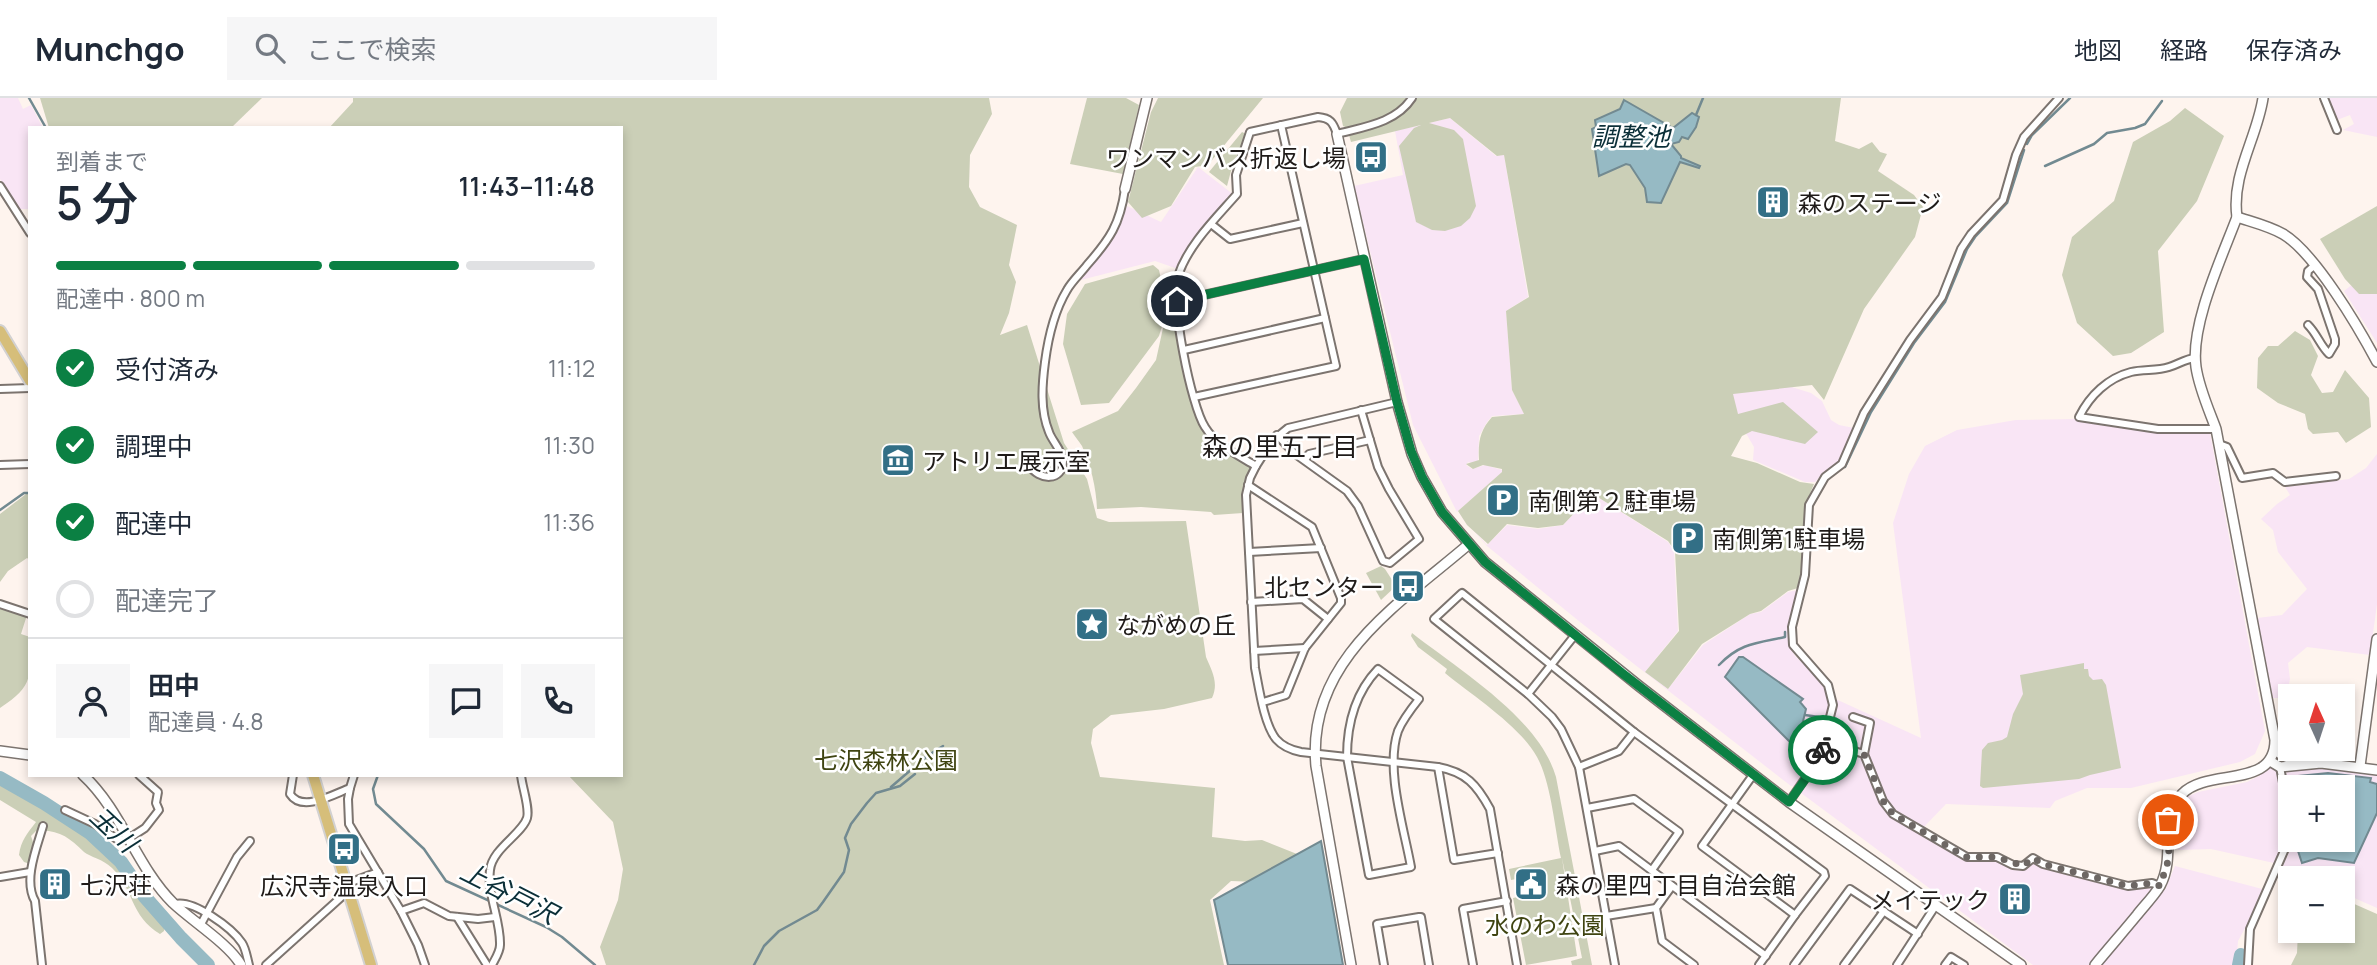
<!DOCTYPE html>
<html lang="ja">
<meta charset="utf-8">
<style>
:root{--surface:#fff;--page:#f6f6f7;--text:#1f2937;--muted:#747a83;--line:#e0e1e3;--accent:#0b8043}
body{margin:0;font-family:Manrope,"Noto Sans JP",sans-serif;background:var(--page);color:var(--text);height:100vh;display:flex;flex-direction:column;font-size:26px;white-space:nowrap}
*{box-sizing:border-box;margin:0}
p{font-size:23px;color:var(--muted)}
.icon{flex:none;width:38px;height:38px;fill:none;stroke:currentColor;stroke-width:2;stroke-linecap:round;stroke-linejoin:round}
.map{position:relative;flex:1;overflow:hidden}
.panel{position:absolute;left:28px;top:28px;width:595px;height:651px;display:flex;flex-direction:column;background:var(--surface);border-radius:0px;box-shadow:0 4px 10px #0003}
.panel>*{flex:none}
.needle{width:46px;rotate:357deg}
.buttons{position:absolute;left:2278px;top:586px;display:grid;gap:14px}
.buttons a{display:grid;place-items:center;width:77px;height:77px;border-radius:0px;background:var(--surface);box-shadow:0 4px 10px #0003;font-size:35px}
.pin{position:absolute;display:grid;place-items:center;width:60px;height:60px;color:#fff;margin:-30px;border:4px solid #fff;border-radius:50%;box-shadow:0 2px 7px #0007}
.courier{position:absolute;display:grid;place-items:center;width:70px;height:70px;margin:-35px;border:5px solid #0b8043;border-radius:50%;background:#fff;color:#222;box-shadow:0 2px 9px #0007}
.overview em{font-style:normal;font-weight:600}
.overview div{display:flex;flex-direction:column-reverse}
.overview{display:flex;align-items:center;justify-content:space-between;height:119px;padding:0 28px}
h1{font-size:46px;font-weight:600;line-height:52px}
.bar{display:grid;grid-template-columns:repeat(4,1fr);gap:10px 7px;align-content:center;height:84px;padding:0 28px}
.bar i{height:9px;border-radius:5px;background:var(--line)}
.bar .current{background:var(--accent)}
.bar p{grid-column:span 4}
.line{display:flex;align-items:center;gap:18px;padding:0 28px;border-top:2px solid var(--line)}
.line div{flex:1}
.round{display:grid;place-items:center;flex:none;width:74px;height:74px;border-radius:0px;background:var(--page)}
ol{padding:0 28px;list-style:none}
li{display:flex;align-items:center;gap:21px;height:77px}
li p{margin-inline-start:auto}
li .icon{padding:7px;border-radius:50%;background:var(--accent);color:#fff;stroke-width:4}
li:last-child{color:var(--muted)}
li i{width:38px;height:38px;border:4px solid var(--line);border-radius:50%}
header{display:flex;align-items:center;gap:42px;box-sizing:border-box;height:98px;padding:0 35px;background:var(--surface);border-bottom:2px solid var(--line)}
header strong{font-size:33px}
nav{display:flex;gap:38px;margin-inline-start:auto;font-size:24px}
.search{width:490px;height:63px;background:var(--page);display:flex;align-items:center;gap:18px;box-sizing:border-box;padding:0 24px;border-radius:0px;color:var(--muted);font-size:26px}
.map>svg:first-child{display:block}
.industrial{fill:#f9e5f5}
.green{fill:#cbcfb7}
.water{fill:#96bac4;stroke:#728a91;stroke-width:2}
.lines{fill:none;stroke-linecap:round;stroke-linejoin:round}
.stream{stroke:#728a91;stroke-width:2.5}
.river{stroke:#96bac4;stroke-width:14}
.street-casing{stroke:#7c746f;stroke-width:10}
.secondary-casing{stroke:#7c746f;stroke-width:12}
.primary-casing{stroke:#d2d1d1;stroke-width:14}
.street{stroke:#fff;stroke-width:6}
.secondary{stroke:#fff;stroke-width:9}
.primary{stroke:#d6be7a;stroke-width:10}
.done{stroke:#6d6764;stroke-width:7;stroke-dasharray:0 12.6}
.route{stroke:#0b8043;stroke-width:9}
.labels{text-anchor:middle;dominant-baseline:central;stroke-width:5;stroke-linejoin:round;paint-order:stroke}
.poi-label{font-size:24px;fill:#1f1b19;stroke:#fff;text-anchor:start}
.park-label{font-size:24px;fill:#3f4411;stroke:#fff}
.water-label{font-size:26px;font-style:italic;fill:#0b2f38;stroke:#fff}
.neighbourhood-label{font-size:26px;fill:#1f1b19;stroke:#fff}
</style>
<header>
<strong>Munchgo</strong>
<div class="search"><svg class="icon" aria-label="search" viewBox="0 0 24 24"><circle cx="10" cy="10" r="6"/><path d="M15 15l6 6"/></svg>ここで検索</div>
<nav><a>地図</a><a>経路</a><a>保存済み</a></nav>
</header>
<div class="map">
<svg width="2377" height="867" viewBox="0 0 2377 867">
<rect width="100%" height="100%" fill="#fef4ee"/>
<g class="industrial">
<polygon points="0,0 18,0 23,11 31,7 43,30 30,30 30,111 20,111 0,81"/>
<polygon points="2327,0 2377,0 2377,39 2343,32 2354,26 2350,17 2337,22"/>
<polygon points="1450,20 1496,58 1504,57 1528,199 1506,213 1512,292 1524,316 1492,318 1487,324 1479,338 1478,363 1472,365 1468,364 1466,367 1472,371 1485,367 1502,372 1502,374 1457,414 1487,447 1507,427 1538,431 1563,427 1584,405 1591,405 1596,398 1668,444 1674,453 1678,533 1645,574 1668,591 1703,547 1750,516 1761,514 1788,494 1798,492 1788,531 1788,546 1795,558 1820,582 1829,598 1921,640 1893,425 1909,376 1925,348 1957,332 2016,322 2075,321 2156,335 2210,335 2265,633 2255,656 2240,664 2131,690 2087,690 2055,703 2050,710 1946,706 1919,734 1964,761 1995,763 2022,771 2033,764 2038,767 2128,789 2148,787 2165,792 2175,768 2266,792 2238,843 2236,867 2033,867 1801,695 1802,692 1799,689 1791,688 1580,524 1487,448 1457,414 1413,327 1354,88 1403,77 1395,33"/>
<polygon points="1198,69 1234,97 1202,131 1182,161 1178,171 1155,163 1077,183 1110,143 1120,128 1127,108 1161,124"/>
<polygon points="2377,182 2377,245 2344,193 2357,183"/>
<polygon points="1733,278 1776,284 1811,295 1822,303 1831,322 1839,327 1854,330 1850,344 1839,366 1824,374 1815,384 1805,384 1753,362 1754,349 1747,337 1740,332 1722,328"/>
<polygon points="2377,356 2377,506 2370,557 2307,549 2288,565 2290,581 2286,600 2273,600 2257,520 2282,517 2307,491 2278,454 2273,432 2261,421 2277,406 2290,397 2285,389 2349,381 2366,370"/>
<polygon points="2271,666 2276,669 2288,734 2274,765 2211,751 2178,752 2174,725 2179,708 2187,699 2198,694 2247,684 2259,678"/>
<polygon points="2322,670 2377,678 2377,810 2343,795 2343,780 2291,780 2291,791 2285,788 2281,772 2295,742 2343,742 2343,690 2291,690 2291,697 2286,675 2289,672"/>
</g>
<g class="green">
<polygon points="40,0 262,0 231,30 49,30"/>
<path d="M353,0h636l3,16 -22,41 -1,32 11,20 37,18 -8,40 7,17 -7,31 -9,22 27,-10 37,118 23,36 10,39 12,4 77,-1 20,136c6,14 13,26 6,41l-48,11 -53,6 -18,14 -2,14 9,34 115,11 -3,49 33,4 17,-1 50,20 -56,22 -25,-1 -21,19 14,65h-618l-6,-18 18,-47 5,-31 -10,-47 -45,-47h53v-647h-292l24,-26z"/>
<polygon points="1087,0 1126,0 1139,7 1123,76 1070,66"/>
<polygon points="1158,0 1263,0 1208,67 1195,69 1171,108 1142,120 1128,104 1151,14"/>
<path d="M1347,0h494l-6,43 24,8 13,-7 8,10 7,2 -9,17 36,24 9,12 -8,30 -51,72 -40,91 -12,-15 -79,9 5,20 45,-12 35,30 -13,12 -53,-13 -10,5 -11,20 26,7 43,19 14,2 -8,19 -2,53 -6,32 -10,3 -27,20 -11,3 -48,30 -34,45 -23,-17 34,-41 -4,-80 -7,-10 -72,-45 -5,7h-7l-21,22 -25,3 -31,-4 -19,20 -21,-19 -9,-14 44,-39v-3l-19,-4 -10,4 -7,-5 13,-4c-1,-18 1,-30 13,-43l32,-3 -12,-24 -6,-79 23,-14 -25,-142 -7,1 -47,-38 -21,5 25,7 9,9 13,67 -6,12 -9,8 -16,5 -13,-1 -16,-8 -17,-76 15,-18 7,-3 -70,17 -4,-14 -4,-2 -3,-14z"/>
<polygon points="2185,10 2224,38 2197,103 2158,153 2164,234 2131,255 2113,258 2077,225 2062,177 2072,139 2114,103 2133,44 2170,23"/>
<polygon points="1242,34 1246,36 1231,73 1227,88 1209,74"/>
<polygon points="2377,108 2377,196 2359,196 2345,181 2320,141"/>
<path d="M1153,167l6,5 8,37h7l7,43 25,82 46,36c-9,15 -9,29 -9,45l-29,2 -3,-3 -70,-5 -44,2c-1,-22 -6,-43 -15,-63 -3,-5 -7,-9 -10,-14l46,-21 18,-23 20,-28 11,-50 -8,26 -50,67 -28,2 -18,-61 4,-30 18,-30z"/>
<polygon points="2295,233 2310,242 2318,258 2311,277 2322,295 2333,294 2345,272 2369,300 2371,329 2346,345 2338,334 2313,336 2308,331 2305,316 2278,305 2257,290 2258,260 2268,248 2278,248"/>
<polygon points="30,393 30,462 27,460 8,473 0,484 0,416"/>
<polygon points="1381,468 1385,471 1396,488 1381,502 1366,475"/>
<path d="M0,508l27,9 -6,19 9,3c0,39 5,48 -30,71z"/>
<path d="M1412,535c47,37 127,85 144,144l36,188h-20l-1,-4 11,-3 -20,-100 15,98 -51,9 -13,-67 33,-7 -3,-17 -32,6 -2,-11 52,-11c-6,-28 -10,-76 -24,-101 -17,-31 -64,-61 -92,-84l2,-4 -29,-22 -7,-11z"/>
<polygon points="2084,565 2084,571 2088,571 2089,578 2093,582 2102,581 2106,587 2121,670 2090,677 2079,681 1983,690 1980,688 1982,652 1988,645 2002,642 2007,639 2013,616 2023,596 2020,577"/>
<path d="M0,683c17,10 32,23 49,31l10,-3 29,19c0,21 22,28 35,42l42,55 -1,6 -4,3c-30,-18 -26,-45 -48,-66 -9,-9 -22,-11 -28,-16 -15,-15 -26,-23 -48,-21l-5,5 3,9 -4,19 -6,-2 -5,-7c2,-15 8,-21 17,-33l-36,-22z"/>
<polygon points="2343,801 2377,816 2377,867 2291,867 2297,855 2298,833 2343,833"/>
</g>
<g class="water">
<polygon points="1624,2 1673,30 1692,15 1699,19 1696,29 1688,41 1682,39 1679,44 1671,46 1681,58 1681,60 1700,68 1699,70 1680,64 1661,105 1647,104 1645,90 1630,67 1626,66 1599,78 1592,31 1596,29 1595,22 1620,11"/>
<polygon points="1739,559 1743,559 1803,601 1800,604 1806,611 1798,644 1793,641 1790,644 1725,579"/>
<polygon points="2328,675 2371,680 2370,684 2377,686 2377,715 2354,765 2318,760 2302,765 2297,750 2300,742 2343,742 2343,690 2291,689 2289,679"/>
<polygon points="1321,743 1343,867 1228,867 1214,802"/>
</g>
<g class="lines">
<g class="stream">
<polyline points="29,0 46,30"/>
<polyline points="1696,17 1703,0"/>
<polyline points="2027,46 2032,37 2070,0"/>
<polyline points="2045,68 2094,46 2107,35 2135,30 2145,26 2162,3"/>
<polyline points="1845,369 1871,314 1914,245 1945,204 1967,151 1975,139 2007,105 2024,52"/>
<polyline points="0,412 24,395 30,395"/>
<path d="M1719,567c21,-22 38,-22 66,-28v-5"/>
<polyline points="1805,617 1819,619"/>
<polyline points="378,677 373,691 376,706 424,751 446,783 546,829 562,839 595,867"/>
<polyline points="891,689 927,658 943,648"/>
<polyline points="754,867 764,848 779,833 817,812 823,804 844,774 849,752 845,740 851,726 867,705 876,695 900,688 915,676"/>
</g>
<g class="river">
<polyline points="0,680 44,705 90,735 121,764 145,799 181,840 208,867"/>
<polyline points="2239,867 2241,857"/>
</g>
<g class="street-casing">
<g id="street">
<polyline points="2324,0 2337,32"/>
<polyline points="0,88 30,135"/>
<polyline points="1211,126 1230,141 1303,125"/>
<polyline points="1177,203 1364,161"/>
<path d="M2308,227c9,9 12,20 21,29l6,-10v-5l-17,-50 -11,-12 1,-6 7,-6"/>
<polyline points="1184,252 1325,220"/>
<path d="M2195,260c-10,1 -16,6 -26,9 -12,4 -25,2 -38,5 -23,6 -41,23 -52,45l79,12h58"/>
<polyline points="0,291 30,290"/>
<polyline points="1194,299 1336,268 1281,27"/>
<path d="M1397,304l-109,26 -16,13 -16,25c-18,-11 -40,-21 -51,-39 -14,-21 -35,-127 -27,-151 10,-31 38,-58 59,-82l-1,-19 14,-43 68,-15c12,1 15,5 19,17 26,-7 59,-11 75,-36"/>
<polyline points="1277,337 1294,355 1347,393 1358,408 1383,463 1390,465 1419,441 1389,391 1378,369 1361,312"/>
<polyline points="2219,346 2227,349 2242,380 2273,375 2285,384 2336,378"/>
<polyline points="1305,362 1309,356 1370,342"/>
<polyline points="0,367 30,366"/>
<path d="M1029,367c10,16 34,17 34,-4 -1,-11 -11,-20 -14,-29 -9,-22 -7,-47 -4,-70 3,-23 10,-52 22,-72 5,-9 14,-17 20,-25 23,-26 33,-41 38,-76"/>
<path d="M1256,368l-6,12 -4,17 9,173c4,20 9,56 21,71 7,8 15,11 25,13l137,15c28,5 39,18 52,42l27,156"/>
<polyline points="1248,387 1312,429 1341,500 1341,505 1305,550 1286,597 1263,604"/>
<polyline points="1249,454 1321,450"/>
<polyline points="1251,504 1303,501 1328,521"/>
<polyline points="0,506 30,516"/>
<polyline points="1575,537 1528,596 1552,619 1561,631 1579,669 1615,867"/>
<polyline points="1254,553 1305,550"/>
<path d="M1378,571l41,30c-8,10 -16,20 -21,32 -13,38 6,97 13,136l-42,8 -22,-118c0,-33 8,-64 31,-88z"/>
<polyline points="1528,596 1434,521 1462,495 1634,634 1824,774 1825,778 1795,817"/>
<polyline points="1853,619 1870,625 1864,656"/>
<polyline points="1825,644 1864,656 1883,703 1893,716 1967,759 1997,759 2013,767 2023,768 2033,760 2043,766 2128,788 2152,785 2160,788"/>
<polyline points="1438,669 1454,762 1498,755"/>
<polyline points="1579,669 1619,653 1634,634"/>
<polyline points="2280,669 2291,727"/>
<path d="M293,677l-3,19c12,19 44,0 60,-6l4,-13"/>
<polyline points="1753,677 1702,748 1795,817 1759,867"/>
<polyline points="350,690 348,701 349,726 401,813 418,847 425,867"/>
<polyline points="1789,704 1820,659 1833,607 1828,587 1793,547 1792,529 1805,477 1809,407 1825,379 1842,366 1864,315 1910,242 1942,199 1961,151 1971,136 2003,102 2016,57 2024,39 2059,0"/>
<polyline points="1587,710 1634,701 1679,734 1652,772"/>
<polyline points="65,712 95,726 118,742 128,741 145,730 159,712 156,705 158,694 139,677"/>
<polyline points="1595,753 1619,748 1766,858"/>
<polyline points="0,779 30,774"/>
<polyline points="346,786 378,774"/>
<polyline points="1672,788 1656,810 1662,843 1694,867"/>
<path d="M175,806c18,-5 57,24 67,39 4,6 5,15 7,22"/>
<polyline points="401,813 424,805 449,818 478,821 495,819"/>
<polyline points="1606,818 1656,810"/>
<polyline points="457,819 487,867"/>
<polyline points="200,828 237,759 250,743"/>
<path d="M42,867l-7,-64c-12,-21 2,-54 8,-75"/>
<polyline points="266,867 348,793"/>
<path d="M492,867c3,-6 8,-13 8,-20 1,-24 -13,-50 -10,-75 2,-21 32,-36 37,-52 3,-10 -5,-31 -6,-43"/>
<polyline points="1384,867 1377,826 1419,819 1421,819 1429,867"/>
<polyline points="1473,867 1463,811 1507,803"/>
<polyline points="1794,867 1850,791 1918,836"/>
<polyline points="1844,867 1884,813"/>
<polyline points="1897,867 1936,807"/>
<polyline points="1945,867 1951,859 1964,867"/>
<polyline points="2248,867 2250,831 2291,737"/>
</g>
</g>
<g class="secondary-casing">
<g id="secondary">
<polyline points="1337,36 1397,304 1412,356 1422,379 1442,414 1485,464 1639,588 1789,704 2021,867"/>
<polyline points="1125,91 1147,0"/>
<path d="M2237,119c15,5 32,9 46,17 32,19 76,94 94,128"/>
<polyline points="2275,652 2283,658 2299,664"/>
<polyline points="0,653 30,657"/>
<polyline points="2270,663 2280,669 2321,665 2377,672"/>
<polyline points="2360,668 2377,541"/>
<path d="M83,677c39,36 53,91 90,128 19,18 56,41 68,62"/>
<path d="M1351,867l-35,-199c-10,-105 83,-162 153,-222"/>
<path d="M2095,867c14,-17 28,-33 42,-50 7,-9 17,-19 23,-29 17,-32 -3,-65 22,-92 26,-27 93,-4 93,-54l-59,-311c-7,-19 -17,-41 -20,-62 -6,-42 26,-110 41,-150 -6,-42 20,-79 26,-119"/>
</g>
</g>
<g class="primary-casing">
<g id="primary">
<polyline points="0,233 30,283"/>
<polyline points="313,677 371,867"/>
</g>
</g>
<use href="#street" class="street"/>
<use href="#secondary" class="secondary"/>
<use href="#primary" class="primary"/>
</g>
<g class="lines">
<polyline class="done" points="1823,652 1825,644 1864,656 1883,703 1893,716 1966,759 1997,759 2023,768 2033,760 2043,766 2128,788 2152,785 2160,788 2169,760 2168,722"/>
<polyline class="route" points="1177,203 1364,161 1397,304 1411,353 1422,379 1442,414 1485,464 1622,575 1789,704 1817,665 1823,652"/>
</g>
<defs>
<g id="bus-square" transform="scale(1.75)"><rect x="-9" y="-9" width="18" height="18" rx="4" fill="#326f86" stroke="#fff"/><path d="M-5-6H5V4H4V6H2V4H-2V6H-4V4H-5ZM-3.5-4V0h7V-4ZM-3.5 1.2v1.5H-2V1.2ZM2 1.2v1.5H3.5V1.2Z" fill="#fff"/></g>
<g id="building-square" transform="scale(1.75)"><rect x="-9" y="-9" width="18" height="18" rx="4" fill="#326f86" stroke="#fff"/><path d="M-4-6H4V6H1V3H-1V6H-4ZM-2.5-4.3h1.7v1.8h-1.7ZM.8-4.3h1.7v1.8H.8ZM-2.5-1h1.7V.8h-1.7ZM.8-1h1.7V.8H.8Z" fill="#fff"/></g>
<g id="museum-square" transform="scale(1.75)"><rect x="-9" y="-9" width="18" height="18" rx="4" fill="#326f86" stroke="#fff"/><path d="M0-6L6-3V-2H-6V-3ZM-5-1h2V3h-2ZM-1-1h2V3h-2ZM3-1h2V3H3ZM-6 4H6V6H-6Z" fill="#fff"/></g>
<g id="parking-square" transform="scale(1.75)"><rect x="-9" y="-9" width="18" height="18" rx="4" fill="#326f86" stroke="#fff"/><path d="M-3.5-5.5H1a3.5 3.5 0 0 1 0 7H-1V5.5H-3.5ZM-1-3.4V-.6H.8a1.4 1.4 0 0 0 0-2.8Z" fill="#fff"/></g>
<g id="sight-square" transform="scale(1.75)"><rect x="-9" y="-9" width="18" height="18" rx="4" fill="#326f86" stroke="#fff"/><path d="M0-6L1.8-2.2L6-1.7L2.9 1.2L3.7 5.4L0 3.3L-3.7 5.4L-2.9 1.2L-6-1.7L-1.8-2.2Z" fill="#fff"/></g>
<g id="civic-square" transform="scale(1.75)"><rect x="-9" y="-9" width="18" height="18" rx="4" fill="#326f86" stroke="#fff"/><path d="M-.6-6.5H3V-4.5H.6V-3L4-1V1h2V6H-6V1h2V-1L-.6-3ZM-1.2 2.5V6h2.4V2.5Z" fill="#fff"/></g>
</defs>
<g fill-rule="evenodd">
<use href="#bus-square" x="1371" y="59"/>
<use href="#building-square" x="1773" y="104"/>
<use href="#museum-square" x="898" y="362"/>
<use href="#parking-square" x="1503" y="402"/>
<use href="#parking-square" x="1688" y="440"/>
<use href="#bus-square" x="1408" y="488"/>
<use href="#sight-square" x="1092" y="526"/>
<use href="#bus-square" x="344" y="751"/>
<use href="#building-square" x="55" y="786"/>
<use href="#civic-square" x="1531" y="786"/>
<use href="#building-square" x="2015" y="801"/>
</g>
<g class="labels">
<g class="poi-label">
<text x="1346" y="59" text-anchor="end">ワンマンバス折返し場</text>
<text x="1798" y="104">森のステージ</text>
<text x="922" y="362">アトリエ展示室</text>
<text x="1528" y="402">南側第２駐車場</text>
<text x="1712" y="440">南側第1駐車場</text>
<text x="1384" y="488" text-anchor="end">北センター</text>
<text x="1116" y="526">ながめの丘</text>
<text x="80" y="786">七沢荘</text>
<text x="1556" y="786">森の里四丁目自治会館</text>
<text x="344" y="787" text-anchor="middle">広沢寺温泉入口</text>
<text x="1990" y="801" text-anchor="end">メイテック</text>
</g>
<g class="park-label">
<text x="886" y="661">七沢森林公園</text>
<text x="1545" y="826">水のわ公園</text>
</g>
<g class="water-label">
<text x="1631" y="38">調整池</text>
<text transform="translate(114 731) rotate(43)">玉川</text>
<text transform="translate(509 794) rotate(27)">上谷戸沢</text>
</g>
<g class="neighbourhood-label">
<text x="1280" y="348">森の里五丁目</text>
</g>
</g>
</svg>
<div class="buttons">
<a><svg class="needle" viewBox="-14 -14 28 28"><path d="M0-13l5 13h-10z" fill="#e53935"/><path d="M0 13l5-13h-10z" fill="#747a83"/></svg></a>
<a>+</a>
<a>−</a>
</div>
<div class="pin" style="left:2168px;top:722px;background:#ea580c"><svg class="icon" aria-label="bag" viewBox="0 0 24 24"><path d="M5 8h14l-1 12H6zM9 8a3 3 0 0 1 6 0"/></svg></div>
<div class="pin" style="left:1177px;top:203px;background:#1f2937"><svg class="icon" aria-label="home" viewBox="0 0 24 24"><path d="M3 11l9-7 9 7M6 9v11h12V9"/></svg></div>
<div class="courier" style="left:1823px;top:652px"><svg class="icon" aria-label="bike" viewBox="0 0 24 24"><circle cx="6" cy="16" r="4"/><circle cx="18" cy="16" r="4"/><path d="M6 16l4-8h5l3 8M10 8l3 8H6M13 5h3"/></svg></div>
<section class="panel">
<div class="overview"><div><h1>5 分</h1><p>到着まで</p></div><em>11:43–11:48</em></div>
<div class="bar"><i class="current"></i><i class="current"></i><i class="current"></i><i></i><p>配達中 · 800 m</p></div>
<ol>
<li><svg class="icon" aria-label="check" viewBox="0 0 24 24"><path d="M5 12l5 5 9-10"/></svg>受付済み<p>11:12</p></li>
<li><svg class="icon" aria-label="check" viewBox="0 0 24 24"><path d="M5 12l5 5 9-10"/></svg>調理中<p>11:30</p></li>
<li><svg class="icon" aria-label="check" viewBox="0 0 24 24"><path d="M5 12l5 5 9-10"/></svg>配達中<p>11:36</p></li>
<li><i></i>配達完了</li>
</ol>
<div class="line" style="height:126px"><a class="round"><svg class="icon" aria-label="person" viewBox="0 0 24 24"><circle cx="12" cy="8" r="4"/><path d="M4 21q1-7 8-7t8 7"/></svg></a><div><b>田中</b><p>配達員 · 4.8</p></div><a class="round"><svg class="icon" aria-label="chat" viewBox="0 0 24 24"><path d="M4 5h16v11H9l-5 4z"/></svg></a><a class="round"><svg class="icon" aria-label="phone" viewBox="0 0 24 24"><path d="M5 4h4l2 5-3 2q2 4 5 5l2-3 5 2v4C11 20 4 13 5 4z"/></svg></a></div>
</section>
</div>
